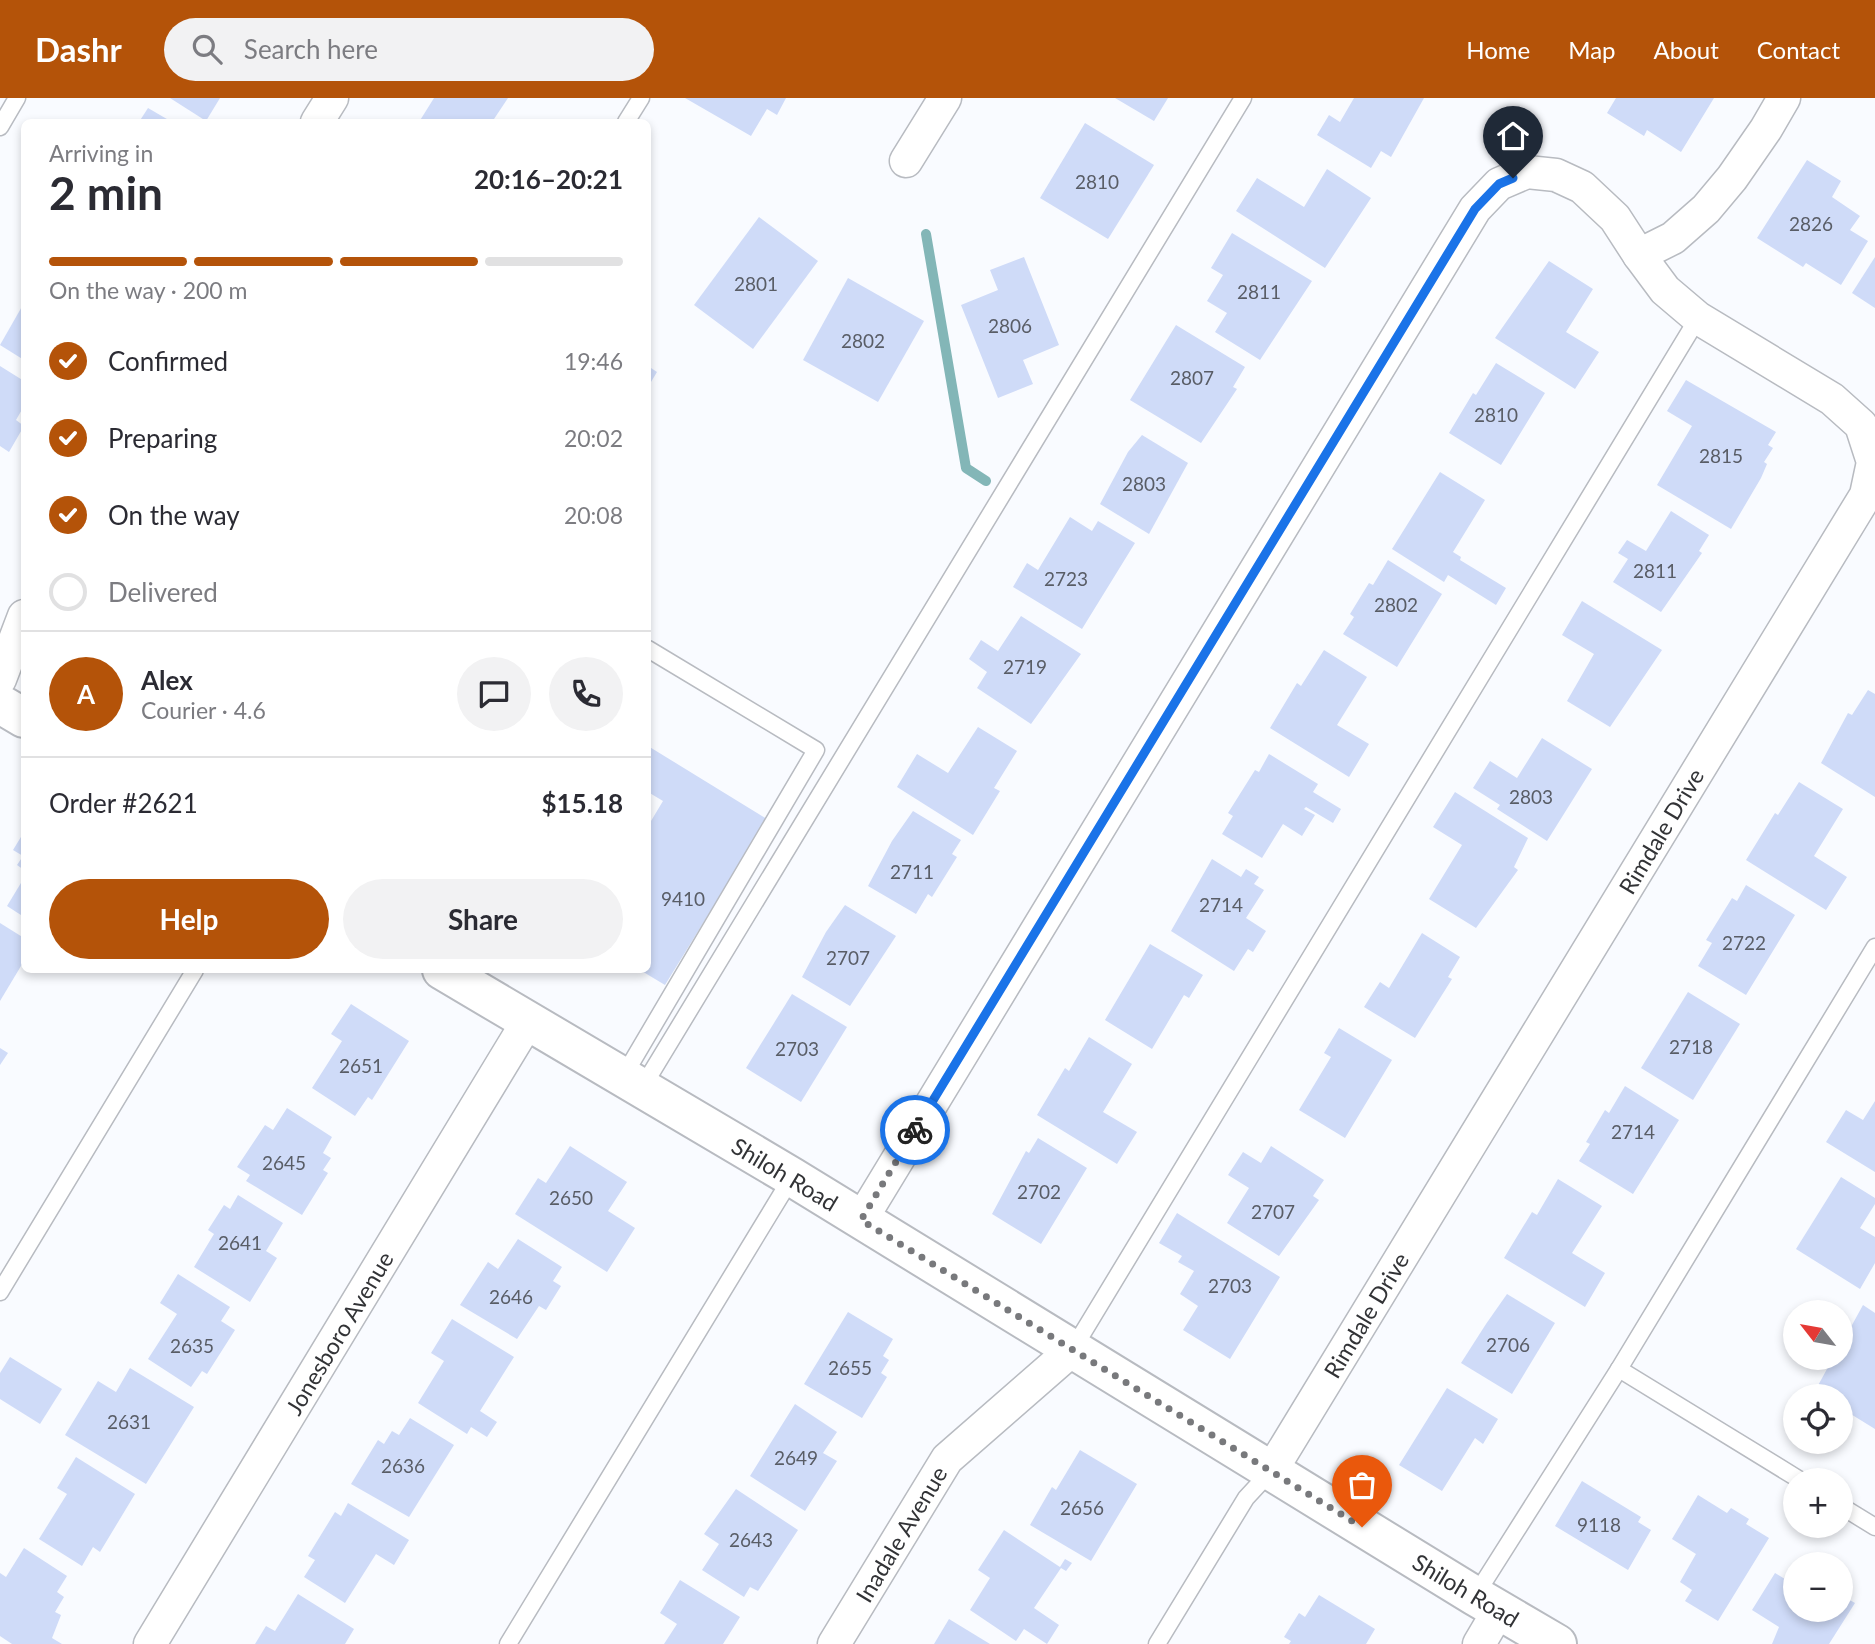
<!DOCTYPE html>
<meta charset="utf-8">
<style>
:root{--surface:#fff;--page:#f2f2f3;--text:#2b2b33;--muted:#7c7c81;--line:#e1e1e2;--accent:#b45309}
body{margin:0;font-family:Lato,sans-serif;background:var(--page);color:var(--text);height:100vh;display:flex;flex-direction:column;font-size:26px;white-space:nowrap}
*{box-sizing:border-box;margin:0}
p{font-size:23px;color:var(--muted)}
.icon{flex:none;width:38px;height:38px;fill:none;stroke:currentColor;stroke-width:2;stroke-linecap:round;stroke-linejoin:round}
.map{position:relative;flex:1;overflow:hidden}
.details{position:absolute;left:21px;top:21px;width:630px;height:854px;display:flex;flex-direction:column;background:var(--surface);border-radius:10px;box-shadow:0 4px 10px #0003}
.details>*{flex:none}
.needle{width:46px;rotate:301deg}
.tools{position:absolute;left:1783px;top:1202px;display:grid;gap:14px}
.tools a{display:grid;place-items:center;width:70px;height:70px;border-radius:50%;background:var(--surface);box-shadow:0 4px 10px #0003;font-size:35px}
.pin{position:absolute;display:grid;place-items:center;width:60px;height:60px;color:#fff;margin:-72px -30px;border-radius:50% 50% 50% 0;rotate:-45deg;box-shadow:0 0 7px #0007}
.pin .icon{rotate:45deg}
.courier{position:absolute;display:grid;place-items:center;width:70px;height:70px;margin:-35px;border:5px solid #1a73e8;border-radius:50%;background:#fff;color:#222;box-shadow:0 2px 9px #0007}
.head em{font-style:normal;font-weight:700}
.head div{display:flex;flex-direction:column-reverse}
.head{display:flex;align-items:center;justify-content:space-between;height:119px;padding:0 28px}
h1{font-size:46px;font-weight:700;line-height:52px}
.bar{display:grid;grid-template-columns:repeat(4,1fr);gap:10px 7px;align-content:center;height:84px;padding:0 28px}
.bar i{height:9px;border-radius:5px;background:var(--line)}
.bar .on{background:var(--accent)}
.bar p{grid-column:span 4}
.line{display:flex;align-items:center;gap:18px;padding:0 28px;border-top:2px solid var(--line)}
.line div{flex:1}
.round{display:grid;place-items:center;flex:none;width:74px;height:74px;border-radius:37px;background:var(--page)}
ol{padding:0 28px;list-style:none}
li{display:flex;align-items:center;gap:21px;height:77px}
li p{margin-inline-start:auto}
li .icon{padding:7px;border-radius:50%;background:var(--accent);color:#fff;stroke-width:4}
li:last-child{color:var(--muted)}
li i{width:38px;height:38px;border:4px solid var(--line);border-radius:50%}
.action{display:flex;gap:14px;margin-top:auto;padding:14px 28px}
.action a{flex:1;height:80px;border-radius:42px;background:var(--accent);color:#fff;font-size:28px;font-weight:700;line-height:80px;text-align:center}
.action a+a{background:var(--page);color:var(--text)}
header{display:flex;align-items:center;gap:42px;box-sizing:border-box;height:98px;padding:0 35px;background:var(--accent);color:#fff}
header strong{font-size:33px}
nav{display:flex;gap:38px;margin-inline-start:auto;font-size:24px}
.search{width:490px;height:63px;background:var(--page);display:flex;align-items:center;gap:18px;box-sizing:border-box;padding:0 24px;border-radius:38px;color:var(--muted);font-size:26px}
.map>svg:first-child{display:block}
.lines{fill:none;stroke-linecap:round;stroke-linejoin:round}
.stream{stroke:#83b6b7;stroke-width:10}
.building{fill:#cfdbf8}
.service-casing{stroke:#b8bbc1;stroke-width:19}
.minor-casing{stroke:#b8bbc1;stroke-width:35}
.tertiary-casing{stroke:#b8bbc1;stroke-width:42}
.service{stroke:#fff;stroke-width:16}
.minor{stroke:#fff;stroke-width:32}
.tertiary{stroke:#fff;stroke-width:38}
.done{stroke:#78797c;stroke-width:7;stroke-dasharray:0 12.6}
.route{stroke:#1a73e8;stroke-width:9}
.labels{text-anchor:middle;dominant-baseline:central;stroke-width:5;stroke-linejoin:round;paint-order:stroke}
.number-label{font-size:19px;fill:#595d66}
.street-label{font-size:23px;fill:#323336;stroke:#fff}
</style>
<header>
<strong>Dashr</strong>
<div class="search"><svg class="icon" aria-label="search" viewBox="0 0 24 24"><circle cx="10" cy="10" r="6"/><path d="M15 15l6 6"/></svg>Search here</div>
<nav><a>Home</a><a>Map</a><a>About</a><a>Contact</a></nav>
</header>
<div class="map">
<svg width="1875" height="1546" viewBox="0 0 1875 1546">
<rect width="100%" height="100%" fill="#f9fbff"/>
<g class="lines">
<polyline class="stream" points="926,136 966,370 986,383"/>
</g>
<g class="building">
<polygon points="170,0 220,0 206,23"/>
<polygon points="434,0 508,0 492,24 419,24"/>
<polygon points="685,0 786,0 777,17 767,11 751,38"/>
<polygon points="1115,0 1168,0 1154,23"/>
<polygon points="1354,0 1424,0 1391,59 1381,53 1371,70 1317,37 1329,17 1340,24"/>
<polygon points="1616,0 1714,0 1681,54 1647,32 1644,38 1607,15"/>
<polygon points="148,10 172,24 139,24"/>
<polygon points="1085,25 1154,67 1108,141 1040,100"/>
<polygon points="1807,62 1841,83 1832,99 1860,118 1850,132 1868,143 1841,187 1806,165 1803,169 1757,140"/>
<polygon points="1327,71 1371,100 1325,170 1236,113 1257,80 1304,109"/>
<polygon points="759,119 818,163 753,251 694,207"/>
<polygon points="1232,135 1312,183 1260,262 1215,234 1227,215 1207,203 1223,177 1211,170"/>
<polygon points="1024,159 1059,247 1023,262 1033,286 998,300 961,207 998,192 990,172"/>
<polygon points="1875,159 1875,210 1852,195"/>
<polygon points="1549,163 1593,191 1566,234 1599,254 1575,291 1495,240"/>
<polygon points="848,180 924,223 878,304 803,262"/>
<polygon points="24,205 24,262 0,247"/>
<polygon points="1176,227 1245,269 1233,289 1237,291 1201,345 1130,302"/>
<polygon points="1496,265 1545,295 1501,367 1449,335 1473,295 1476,297"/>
<polygon points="0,268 24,283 24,308 16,322 24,328 9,354 0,348"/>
<polygon points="648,268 657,274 648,289"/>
<polygon points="1686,282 1776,334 1768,347 1773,350 1764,364 1767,366 1761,380 1731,431 1657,387 1692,328 1667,313"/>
<polygon points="1142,337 1188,365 1149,436 1100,406 1128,354"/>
<polygon points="1440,374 1485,402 1453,454 1461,459 1460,462 1506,490 1496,507 1448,477 1444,484 1392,451"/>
<polygon points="1671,413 1709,437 1699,453 1702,455 1661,514 1613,484 1628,461 1618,455 1627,442 1646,453"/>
<polygon points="1070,419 1092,433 1098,423 1135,445 1082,531 1013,489 1027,465 1038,472"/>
<polygon points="1388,462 1442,496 1397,569 1343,536 1354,519 1350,516 1369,485 1373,487"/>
<polygon points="1582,503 1662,552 1610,629 1567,603 1594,556 1562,537"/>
<polygon points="1021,518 1081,556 1031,626 977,590 987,574 969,561 981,542 998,553"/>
<polygon points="1324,552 1367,579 1337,627 1369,646 1349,679 1270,630 1297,585 1301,588"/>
<polygon points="1868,592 1875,596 1875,699 1821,665 1848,615 1852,617"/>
<polygon points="978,629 1017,653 994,690 1000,693 973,737 897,689 917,656 948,675"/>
<polygon points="1542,640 1592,671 1547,743 1497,711 1500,707 1473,690 1490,663 1517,680"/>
<polygon points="648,648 767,721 665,887 640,872 648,872 648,728 663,703 648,694"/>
<polygon points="1269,656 1318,686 1313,694 1341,711 1333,725 1306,709 1304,711 1315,717 1302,738 1283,726 1262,760 1222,736 1233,718 1228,715 1255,672 1259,674"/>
<polygon points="1799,684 1843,711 1814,758 1847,779 1826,812 1746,762 1775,715 1778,717"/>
<polygon points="1455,694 1528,740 1514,769 1518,772 1476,830 1429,801 1462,747 1433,729"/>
<polygon points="913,713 961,742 952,756 957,759 932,799 928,796 916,816 868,788 892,743"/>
<polygon points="24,734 24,772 17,767 23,758 13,752"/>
<polygon points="1212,761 1241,779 1246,771 1259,779 1254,786 1264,792 1246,820 1266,833 1253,854 1248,851 1234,873 1171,833"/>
<polygon points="24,780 24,819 7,808"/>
<polygon points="1746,787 1795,817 1746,897 1698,868 1712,845 1706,842 1732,800 1737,803"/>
<polygon points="845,807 896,838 850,908 802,879 826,834"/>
<polygon points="0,825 24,840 24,863 0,903"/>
<polygon points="1422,835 1460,859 1448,879 1452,881 1415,940 1364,909 1380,884 1389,890"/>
<polygon points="1150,846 1203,877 1189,900 1184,897 1152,951 1105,922"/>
<polygon points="1688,894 1740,926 1693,1002 1641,970"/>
<polygon points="792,896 847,929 801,1004 746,970"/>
<polygon points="351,906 409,943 372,1002 368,999 355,1018 312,990 342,943 331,936"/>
<polygon points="1339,930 1392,962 1345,1040 1299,1012 1331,959 1324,955"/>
<polygon points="1089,939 1132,966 1103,1014 1137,1034 1117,1066 1037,1017 1065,970 1069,973"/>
<polygon points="0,950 8,955 0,967"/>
<polygon points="1625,988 1679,1022 1633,1096 1579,1063 1590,1046 1586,1044 1605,1012 1609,1015"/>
<polygon points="1875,1003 1875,1074 1826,1044 1846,1012 1863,1022"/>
<polygon points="287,1010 332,1039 323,1055 331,1060 323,1072 328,1075 302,1117 246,1083 250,1077 237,1069 265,1027 273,1032"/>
<polygon points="1038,1040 1087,1070 1041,1146 992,1116 1026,1053 1029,1055"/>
<polygon points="570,1048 627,1084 608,1113 635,1130 607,1174 515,1116 538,1080 546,1085"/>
<polygon points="1271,1048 1324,1082 1313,1098 1319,1102 1279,1158 1227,1125 1249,1090 1228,1077 1243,1054 1261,1065"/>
<polygon points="1841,1079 1875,1100 1875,1106 1860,1130 1875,1139 1875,1165 1860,1191 1796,1151"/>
<polygon points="1558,1081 1602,1108 1572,1155 1605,1175 1585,1209 1504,1160 1532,1114 1537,1117"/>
<polygon points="238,1097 283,1125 266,1153 277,1160 250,1204 194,1169 214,1136 208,1132 224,1107 230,1111"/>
<polygon points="1177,1115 1280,1179 1230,1261 1183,1232 1198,1208 1180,1196 1194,1173 1178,1164 1182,1158 1159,1145"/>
<polygon points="518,1141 562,1169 553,1183 561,1188 546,1212 539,1208 517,1241 460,1207 488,1164 498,1171"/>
<polygon points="178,1176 230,1209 221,1223 235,1232 207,1276 202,1273 191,1289 148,1261 177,1216 160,1205"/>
<polygon points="1507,1196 1555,1225 1512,1296 1461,1265 1486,1226"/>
<polygon points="1863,1207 1875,1215 1875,1331 1841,1310 1841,1298 1823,1298 1815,1293 1833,1260 1841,1260 1841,1247"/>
<polygon points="848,1214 893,1241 883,1258 889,1262 881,1275 887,1279 862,1320 804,1286"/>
<polygon points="452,1221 514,1259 480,1313 497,1324 487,1339 471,1329 467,1336 418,1305 444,1263 431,1255"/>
<polygon points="10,1259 62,1291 40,1326 0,1301 0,1275"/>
<polygon points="130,1270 194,1309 146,1386 65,1337 98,1283 116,1294"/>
<polygon points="1447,1290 1498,1321 1483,1346 1475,1340 1442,1393 1399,1367"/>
<polygon points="795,1306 837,1334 823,1355 837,1363 805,1413 750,1378"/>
<polygon points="410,1320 454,1347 409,1419 351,1386 378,1342 384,1346 392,1333 399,1337"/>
<polygon points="1080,1352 1137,1386 1091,1463 1030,1427 1052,1389 1056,1392"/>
<polygon points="76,1359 135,1396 100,1454 93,1449 82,1468 39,1441 67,1396 57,1390"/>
<polygon points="1582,1383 1641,1419 1638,1424 1651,1432 1628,1472 1555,1428"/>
<polygon points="736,1391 798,1432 758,1493 750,1489 744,1499 702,1472 719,1446 704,1436"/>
<polygon points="1698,1397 1727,1415 1731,1410 1749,1421 1746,1426 1769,1440 1718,1523 1685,1503 1692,1492 1680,1484 1696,1456 1672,1441"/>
<polygon points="348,1405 409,1442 394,1467 376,1456 345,1505 304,1479 315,1462 308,1458 335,1414 341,1418"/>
<polygon points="1004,1432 1060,1469 1065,1461 1072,1465 1066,1473 1061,1470 1034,1510 1059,1527 1047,1546 1024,1531 1016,1543 970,1512 990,1480 978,1472"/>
<polygon points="24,1450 67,1478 57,1494 64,1499 55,1514 61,1517 52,1540 62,1546 12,1546 0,1538 0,1475 6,1479"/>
<polygon points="1775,1475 1796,1488 1796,1512 1841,1512 1841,1497 1855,1505 1829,1546 1772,1546 1779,1529 1752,1512"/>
<polygon points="680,1482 740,1519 723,1546 664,1546 677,1526 660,1515"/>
<polygon points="298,1496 354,1531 345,1546 255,1546 266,1528 275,1533"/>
<polygon points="1319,1497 1375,1531 1366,1546 1289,1546 1291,1543 1284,1539 1299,1515 1305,1519"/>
<polygon points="949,1521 990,1546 934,1546"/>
</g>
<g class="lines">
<g class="service-casing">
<g id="service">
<polyline points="626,24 641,0"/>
<polyline points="0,29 17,0"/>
<polyline points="623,979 816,652 648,551"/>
<polyline points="642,990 1243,0"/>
<polyline points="0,1194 195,872"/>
<polyline points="1073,1251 1698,220"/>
<polyline points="1619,1271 1800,1382"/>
<polyline points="1841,1408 1875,1429"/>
<polyline points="1475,1498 1619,1271 1875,849"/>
<polyline points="508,1546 792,1079"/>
<polyline points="1157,1546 1246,1400 1271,1373"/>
</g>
</g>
<g class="minor-casing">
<g id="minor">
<polyline points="317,24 332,0"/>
<polyline points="906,63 945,0"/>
<polyline points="1639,157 1673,140 1706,111 1732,80 1766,31 1784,0"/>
<polyline points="0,581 24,518"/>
<polyline points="861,1122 1475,111 1499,86 1527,74 1556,77 1582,89 1615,120 1639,157 1665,192 1698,220 1832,301 1861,327 1873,364 1866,397 1271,1373"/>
<polyline points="150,1546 528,923"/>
<polyline points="834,1546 947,1361 1073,1251"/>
<polyline points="1479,1546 1499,1512"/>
</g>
</g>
<g class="tertiary-casing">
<g id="tertiary">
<polyline points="0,606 24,620"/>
<polyline points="442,872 792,1079 1475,1498 1557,1546"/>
</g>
</g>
<use href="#service" class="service"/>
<use href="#minor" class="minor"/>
<use href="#tertiary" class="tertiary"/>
</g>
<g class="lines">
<polyline class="done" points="915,1032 861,1122 1362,1429"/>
<polyline class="route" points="915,1032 1475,111 1499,86 1513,80"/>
</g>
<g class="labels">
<g class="number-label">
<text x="1097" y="83">2810</text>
<text x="1811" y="125">2826</text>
<text x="756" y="185">2801</text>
<text x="1259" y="193">2811</text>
<text x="1010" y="227">2806</text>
<text x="863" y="242">2802</text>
<text x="1192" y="279">2807</text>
<text x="1496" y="316">2810</text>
<text x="1721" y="357">2815</text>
<text x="1144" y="385">2803</text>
<text x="1655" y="472">2811</text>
<text x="1066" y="480">2723</text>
<text x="1396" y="506">2802</text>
<text x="1025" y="568">2719</text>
<text x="1531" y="698">2803</text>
<text x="912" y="773">2711</text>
<text x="683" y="800">9410</text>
<text x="1221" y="806">2714</text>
<text x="1744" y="844">2722</text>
<text x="848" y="859">2707</text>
<text x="1691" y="948">2718</text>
<text x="797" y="950">2703</text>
<text x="361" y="967">2651</text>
<text x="1633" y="1033">2714</text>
<text x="284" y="1064">2645</text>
<text x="1039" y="1093">2702</text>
<text x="571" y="1099">2650</text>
<text x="1273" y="1113">2707</text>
<text x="240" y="1144">2641</text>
<text x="1230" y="1187">2703</text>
<text x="511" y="1198">2646</text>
<text x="1508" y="1246">2706</text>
<text x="192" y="1247">2635</text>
<text x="850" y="1269">2655</text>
<text x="129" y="1323">2631</text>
<text x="796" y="1359">2649</text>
<text x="403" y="1367">2636</text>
<text x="1082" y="1409">2656</text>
<text x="1599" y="1426">9118</text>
<text x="751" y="1441">2643</text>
</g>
<g class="street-label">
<text transform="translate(1661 733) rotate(-59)">Rimdale Drive</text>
<text transform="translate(785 1076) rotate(31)">Shiloh Road</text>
<text transform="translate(1366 1217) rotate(-59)">Rimdale Drive</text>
<text transform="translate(339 1235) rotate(-59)">Jonesboro Avenue</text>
<text transform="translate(901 1436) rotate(-59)">Inadale Avenue</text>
<text transform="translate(1466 1492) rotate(31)">Shiloh Road</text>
</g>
</g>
</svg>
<div class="tools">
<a><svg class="needle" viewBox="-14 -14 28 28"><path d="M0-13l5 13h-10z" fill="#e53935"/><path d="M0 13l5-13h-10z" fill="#7c7c81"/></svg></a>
<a><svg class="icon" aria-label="locate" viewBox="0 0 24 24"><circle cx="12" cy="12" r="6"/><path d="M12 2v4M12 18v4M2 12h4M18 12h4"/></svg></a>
<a>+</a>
<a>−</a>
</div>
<div class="pin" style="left:1362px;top:1429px;background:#ea580c"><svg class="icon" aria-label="bag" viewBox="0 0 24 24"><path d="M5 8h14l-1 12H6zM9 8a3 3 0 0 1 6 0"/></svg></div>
<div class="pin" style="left:1513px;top:80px;background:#1f2937"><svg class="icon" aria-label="home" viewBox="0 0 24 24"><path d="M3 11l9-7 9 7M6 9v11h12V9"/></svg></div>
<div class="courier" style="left:915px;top:1032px"><svg class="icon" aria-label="bike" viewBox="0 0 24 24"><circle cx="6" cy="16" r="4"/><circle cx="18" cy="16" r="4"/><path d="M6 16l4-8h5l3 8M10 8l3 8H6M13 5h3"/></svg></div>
<section class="details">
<div class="head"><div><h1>2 min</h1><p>Arriving in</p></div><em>20:16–20:21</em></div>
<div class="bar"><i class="on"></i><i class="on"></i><i class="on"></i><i></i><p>On the way · 200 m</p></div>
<ol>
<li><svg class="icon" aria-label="check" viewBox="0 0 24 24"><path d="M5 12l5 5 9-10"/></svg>Confirmed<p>19:46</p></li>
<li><svg class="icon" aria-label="check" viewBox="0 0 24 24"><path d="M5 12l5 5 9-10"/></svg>Preparing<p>20:02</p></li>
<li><svg class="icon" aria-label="check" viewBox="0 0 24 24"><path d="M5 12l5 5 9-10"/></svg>On the way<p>20:08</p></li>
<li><i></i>Delivered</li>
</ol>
<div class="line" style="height:126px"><b class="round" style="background:var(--accent);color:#fff">A</b><div><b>Alex</b><p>Courier · 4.6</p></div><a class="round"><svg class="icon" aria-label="chat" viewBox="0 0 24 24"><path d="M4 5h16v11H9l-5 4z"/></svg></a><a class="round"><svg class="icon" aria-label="phone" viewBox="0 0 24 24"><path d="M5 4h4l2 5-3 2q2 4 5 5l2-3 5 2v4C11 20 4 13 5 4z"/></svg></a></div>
<div class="line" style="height:91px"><div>Order #2621</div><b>$15.18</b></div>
<div class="action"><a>Help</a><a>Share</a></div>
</section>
</div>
